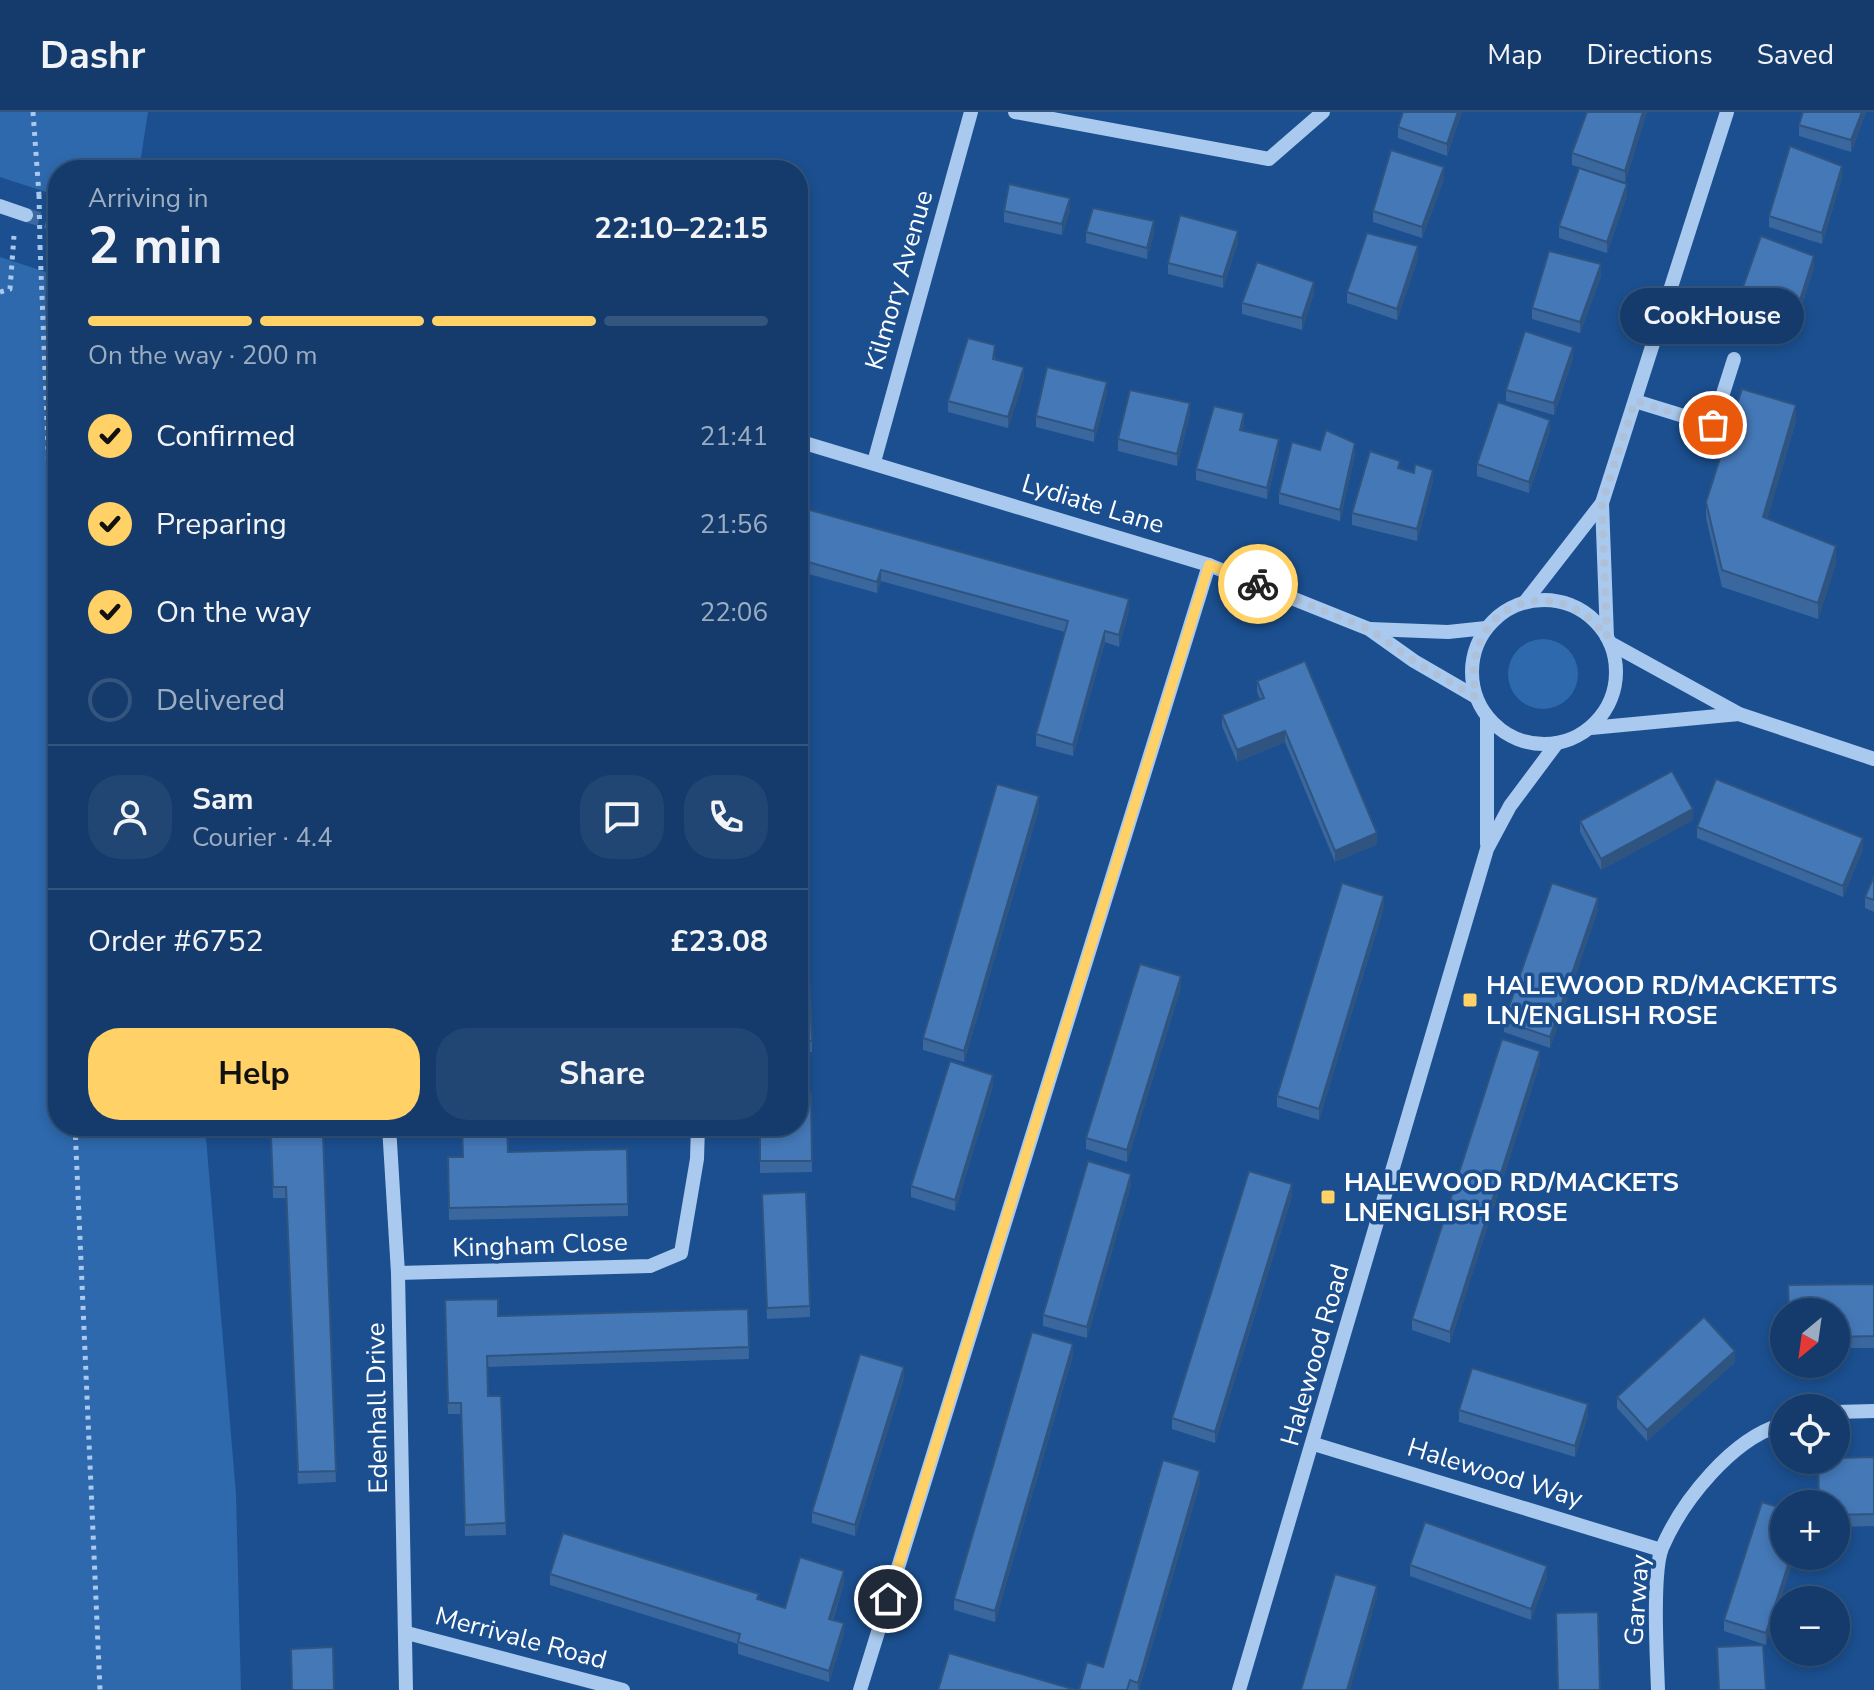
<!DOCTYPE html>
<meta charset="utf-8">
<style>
:root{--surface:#143b6b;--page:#214673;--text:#f1f3f6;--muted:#9dadc1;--line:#33557e;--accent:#ffd166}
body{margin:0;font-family:"Nunito Sans",sans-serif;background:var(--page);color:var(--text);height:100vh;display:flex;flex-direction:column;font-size:30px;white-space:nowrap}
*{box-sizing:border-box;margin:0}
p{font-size:26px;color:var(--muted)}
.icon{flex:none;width:44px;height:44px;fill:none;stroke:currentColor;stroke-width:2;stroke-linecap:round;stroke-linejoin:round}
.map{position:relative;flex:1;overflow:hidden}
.panel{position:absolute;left:48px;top:48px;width:760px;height:976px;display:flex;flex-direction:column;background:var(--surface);border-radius:32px;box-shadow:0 4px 12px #0003,0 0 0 2px var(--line)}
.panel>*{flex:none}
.needle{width:52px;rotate:209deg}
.buttons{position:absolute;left:1770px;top:1186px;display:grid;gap:16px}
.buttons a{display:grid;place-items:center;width:80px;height:80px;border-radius:50%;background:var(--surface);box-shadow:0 4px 12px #0003,0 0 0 2px var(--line);font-size:40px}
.pin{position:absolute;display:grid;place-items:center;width:68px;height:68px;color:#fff;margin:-34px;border:4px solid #fff;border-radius:50%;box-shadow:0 2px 8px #0007}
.courier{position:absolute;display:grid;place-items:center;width:80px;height:80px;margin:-40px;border:6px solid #ffd166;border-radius:50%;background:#fff;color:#222;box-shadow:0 2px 10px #0007}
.bubble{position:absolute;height:56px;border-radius:28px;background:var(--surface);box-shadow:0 4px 12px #0003,0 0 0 2px var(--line);font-size:26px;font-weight:700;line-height:56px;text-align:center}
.overview em{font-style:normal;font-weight:700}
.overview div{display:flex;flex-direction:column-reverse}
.overview{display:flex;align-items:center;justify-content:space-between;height:136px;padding:0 40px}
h1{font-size:52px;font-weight:700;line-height:60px}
.bar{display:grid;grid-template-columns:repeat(4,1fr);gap:12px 8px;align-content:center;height:96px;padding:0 40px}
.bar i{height:10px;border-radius:6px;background:var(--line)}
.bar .selected{background:var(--accent)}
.bar p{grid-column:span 4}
.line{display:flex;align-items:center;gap:20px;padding:0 40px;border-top:2px solid var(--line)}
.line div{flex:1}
.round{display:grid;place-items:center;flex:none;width:84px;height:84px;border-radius:32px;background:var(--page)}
ol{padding:0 40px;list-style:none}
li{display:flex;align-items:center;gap:24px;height:88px}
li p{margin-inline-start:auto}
li .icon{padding:8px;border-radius:50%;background:var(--accent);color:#111;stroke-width:4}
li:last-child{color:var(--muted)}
li i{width:44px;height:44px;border:4px solid var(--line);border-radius:50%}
.primary-button{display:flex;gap:16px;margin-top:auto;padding:16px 40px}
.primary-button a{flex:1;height:92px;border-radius:32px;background:var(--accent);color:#111;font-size:32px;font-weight:700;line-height:92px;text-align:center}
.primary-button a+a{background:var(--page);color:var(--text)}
header{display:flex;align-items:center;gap:48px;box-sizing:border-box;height:112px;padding:0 40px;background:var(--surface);border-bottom:2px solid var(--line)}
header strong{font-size:38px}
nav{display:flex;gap:44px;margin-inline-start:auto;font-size:28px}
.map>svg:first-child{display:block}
.green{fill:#2e69ad}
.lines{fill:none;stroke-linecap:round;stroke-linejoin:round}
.minor-tunnel{stroke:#3d69a0;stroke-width:14;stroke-dasharray:14 7;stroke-linecap:butt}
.path{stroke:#a9c9ee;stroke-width:5;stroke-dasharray:4 6;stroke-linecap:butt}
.minor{stroke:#a9c9ee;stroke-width:14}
.path-bridge{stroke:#a9c9ee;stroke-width:5;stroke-dasharray:4 6;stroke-linecap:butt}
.wall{fill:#3a679d}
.shaded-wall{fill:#305480}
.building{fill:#4478b7;stroke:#305480;stroke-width:2}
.done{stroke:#afc1d8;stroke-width:8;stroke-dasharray:0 14.4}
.route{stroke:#ffd166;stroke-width:10}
.poi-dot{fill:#ffd166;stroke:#1b4f8f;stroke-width:3}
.labels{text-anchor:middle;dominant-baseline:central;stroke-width:7;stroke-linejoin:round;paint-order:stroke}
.street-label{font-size:26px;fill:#fff;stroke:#1b4f8f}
.poi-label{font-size:26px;font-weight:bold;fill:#fff;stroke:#1b4f8f;text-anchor:start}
</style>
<header>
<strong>Dashr</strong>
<nav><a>Map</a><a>Directions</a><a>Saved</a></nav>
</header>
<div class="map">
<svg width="1874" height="1578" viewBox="0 0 1874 1578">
<rect width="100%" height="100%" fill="#1b4f8f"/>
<g class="green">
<polygon points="0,0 148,0 139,58 58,58 58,84 0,65"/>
<polygon points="0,145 58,164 58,1014 205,1014 236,1382 241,1578 0,1578"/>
<circle cx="1543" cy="562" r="35"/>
</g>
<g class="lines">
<polyline class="minor-tunnel" points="26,103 58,113"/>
<g class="path">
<polyline points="33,0 39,83"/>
<polyline points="40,134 58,586"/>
<polyline points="0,180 10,177 14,124"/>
<polyline points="75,1014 100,1578"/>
</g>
<g class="minor">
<polyline points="1015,0 1269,47 1323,0"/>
<polyline points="0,94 26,103"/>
<polyline points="1635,289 1713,313 1734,247"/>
<polyline points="798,329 1209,453 1369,517 1414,549 1476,585"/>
<polyline points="874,350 971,0"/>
<circle cx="1544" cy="560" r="72"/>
<polyline points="1525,490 1602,391"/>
<polyline points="1370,517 1448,520 1486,516"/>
<polyline points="1607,525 1602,391 1727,0"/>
<polyline points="1610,531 1739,602 1874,647"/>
<polyline points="1591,616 1739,602"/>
<polyline points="1487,732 1487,606"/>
<polyline points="389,1014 398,1161 406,1578"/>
<polyline points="398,1161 650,1154 681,1141 697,1047 698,1014"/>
<polyline points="1836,1300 1874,1299"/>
<polyline points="1314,1332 1661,1438"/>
<polyline points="407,1521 623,1578"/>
<polyline points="860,1578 1209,453"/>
<polyline points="1239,1578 1487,737 1510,694 1557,631"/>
<path d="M1658,1578c-1,-30 -6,-117 4,-142 20,-47 71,-111 122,-124"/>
</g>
<polyline class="path-bridge" points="39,83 40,134"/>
</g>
<g class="wall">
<polygon points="1462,0 1447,44 1398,26 1398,15"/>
<polygon points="1587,0 1647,0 1625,70 1572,53 1572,41"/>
<polygon points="1866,0 1851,40 1799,24 1799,13"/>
<polygon points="1842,65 1822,132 1769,115 1769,104"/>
<polygon points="1444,67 1422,126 1373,110 1373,99"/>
<polygon points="1627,83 1607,141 1559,126 1559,114"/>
<polygon points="1070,98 1062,123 1004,110 1004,99"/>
<polygon points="1086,120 1154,120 1147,147 1086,131"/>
<polygon points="1238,130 1223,176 1168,162 1168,151"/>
<polygon points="1418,146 1397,208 1347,191 1347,180"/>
<polygon points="1814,155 1792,224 1736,207 1736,195"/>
<polygon points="1601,164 1580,221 1532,207 1532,196"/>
<polygon points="1314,181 1302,218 1242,202 1242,191"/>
<polygon points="995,244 995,247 1024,266 1008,316 948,300 948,289"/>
<polygon points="1573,246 1554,303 1506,289 1506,278"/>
<polygon points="1107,281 1094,330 1036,315 1036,304"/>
<polygon points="1190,302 1177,354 1118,339 1118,327"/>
<polygon points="1796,309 1767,407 1836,451 1818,507 1722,475 1706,406 1706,390"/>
<polygon points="1244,312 1242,319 1279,338 1267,387 1196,368 1196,357"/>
<polygon points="1550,319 1529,381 1477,364 1477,352"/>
<polygon points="1320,338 1355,342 1340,409 1279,392 1279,381"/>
<polygon points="1400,357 1433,369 1417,429 1352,413 1352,401"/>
<polygon points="798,399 1129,498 1119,535 1105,530 1073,644 1036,634 1036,622 1065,520 881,469 877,481 798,459"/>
<polygon points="1257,569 1377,732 1335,750 1285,630 1237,650 1222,614 1222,603 1260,587 1257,580"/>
<polygon points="1039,696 964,950 923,938 923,926"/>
<polygon points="1693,708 1601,758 1580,720 1580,709"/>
<polygon points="1697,715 1863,737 1843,785 1697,726"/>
<polygon points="1874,764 1874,800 1865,796 1865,785"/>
<polygon points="1384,795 1319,1008 1277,995 1277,984"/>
<polygon points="1598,798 1550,936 1504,920 1504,909"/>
<polygon points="798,844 812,929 812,940 798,940"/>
<polygon points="1181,875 1127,1050 1086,1037 1086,1026"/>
<polygon points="1540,951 1450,1231 1412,1218 1412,1207"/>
<polygon points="993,974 955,1099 911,1085 911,1074"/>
<polygon points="811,982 812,1060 760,1061 760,1014"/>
<polygon points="286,1014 330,1014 330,1020 286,1022"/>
<polygon points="323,1023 336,1370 298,1372 286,1086 273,1086 271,1025"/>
<polygon points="627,1037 628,1104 449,1108 448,1045 508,1040"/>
<polygon points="1131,1073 1087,1226 1043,1214 1043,1203"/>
<polygon points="1292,1084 1215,1331 1172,1317 1172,1306"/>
<polygon points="762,1093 810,1194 810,1205 767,1207"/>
<polygon points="1874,1172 1874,1236 1836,1236 1836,1200"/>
<polygon points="445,1188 498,1204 748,1197 749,1247 487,1255 488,1284 501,1284 506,1423 465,1424 461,1302 448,1302"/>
<polygon points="1073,1243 995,1510 954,1498 954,1487"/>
<polygon points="1735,1250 1647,1329 1617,1296 1617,1285"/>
<polygon points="904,1266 855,1424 812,1411 812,1400"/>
<polygon points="1459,1298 1588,1303 1575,1345 1459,1310"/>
<polygon points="1874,1345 1874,1414 1836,1415 1836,1392"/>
<polygon points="1200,1371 1139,1578 1079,1578 1103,1555"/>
<polygon points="1784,1397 1766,1533 1724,1519 1724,1508"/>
<polygon points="1410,1453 1547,1465 1531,1508 1410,1464"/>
<polygon points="550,1462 759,1488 785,1496 844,1471 833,1508 844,1522 829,1570 738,1542 738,1532 550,1473"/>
</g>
<g class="shaded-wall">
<polygon points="1458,0 1462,0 1447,44 1447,32"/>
<polygon points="1643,0 1647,0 1625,70 1625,59"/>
<polygon points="1862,0 1866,0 1851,40 1851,28"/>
<polygon points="1842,54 1842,65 1822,132 1822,121"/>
<polygon points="1444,55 1444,67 1422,126 1422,115"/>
<polygon points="1627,72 1627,83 1607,141 1607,130"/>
<polygon points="1070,86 1070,98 1062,123 1062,112"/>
<polygon points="1154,109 1154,120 1147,147 1147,136"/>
<polygon points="1238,119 1238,130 1223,176 1223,165"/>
<polygon points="1418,134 1418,146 1397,208 1397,197"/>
<polygon points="1814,144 1814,155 1792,224 1792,213"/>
<polygon points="1601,152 1601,164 1580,221 1580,210"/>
<polygon points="1314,170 1314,181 1302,218 1302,206"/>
<polygon points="1573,235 1573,246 1554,303 1554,291"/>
<polygon points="1024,255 1024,266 1008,316 1008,305"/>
<polygon points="1107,270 1107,281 1094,330 1094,319"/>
<polygon points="1190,291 1190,302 1177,354 1177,342"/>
<polygon points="1796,293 1796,309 1763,422 1763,405"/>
<polygon points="1244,301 1244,312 1240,329 1240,318"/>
<polygon points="1550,308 1550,319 1529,381 1529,370"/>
<polygon points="1279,327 1279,338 1267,387 1267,376"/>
<polygon points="1355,331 1355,342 1340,409 1340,398"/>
<polygon points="1433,358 1433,369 1417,429 1417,417"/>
<polygon points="1836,434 1836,451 1818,507 1818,491"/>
<polygon points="881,458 881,469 877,481 877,470"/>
<polygon points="1129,487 1129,498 1119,535 1119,523"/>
<polygon points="1105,519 1105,530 1073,644 1073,633"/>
<polygon points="1285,619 1285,630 1237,650 1237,638"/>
<polygon points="1039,684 1039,696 964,950 964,939"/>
<polygon points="1693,697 1693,708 1601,758 1601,747"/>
<polygon points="1377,721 1377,732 1335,750 1335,739"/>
<polygon points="1863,726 1863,737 1843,785 1843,774"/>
<polygon points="1384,784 1384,795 1319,1008 1319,997"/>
<polygon points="1598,786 1598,798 1550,936 1550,925"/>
<polygon points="1181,864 1181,875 1127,1050 1127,1038"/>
<polygon points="1540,939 1540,951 1450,1231 1450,1220"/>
<polygon points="993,963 993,974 955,1099 955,1088"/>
<polygon points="1131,1062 1131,1073 1087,1226 1087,1215"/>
<polygon points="1292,1072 1292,1084 1215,1331 1215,1320"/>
<polygon points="1073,1232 1073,1243 995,1510 995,1499"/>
<polygon points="1735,1239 1735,1250 1647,1329 1647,1318"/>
<polygon points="904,1255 904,1266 855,1424 855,1413"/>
<polygon points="1588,1292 1588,1303 1575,1345 1575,1334"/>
<polygon points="1200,1359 1200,1371 1139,1578 1138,1578 1138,1571"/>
<polygon points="1791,1444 1795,1444 1766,1533 1766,1521"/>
<polygon points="1547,1454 1547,1465 1531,1508 1531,1497"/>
<polygon points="844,1459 844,1471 829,1518 829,1507"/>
<polygon points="1377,1474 1377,1485 1350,1578 1347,1578"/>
<polygon points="844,1511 844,1522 829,1570 829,1559"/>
</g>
<g class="building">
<polygon points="1403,0 1458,0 1447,32 1398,15"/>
<polygon points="1587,0 1643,0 1625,59 1572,41"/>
<polygon points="1803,0 1862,0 1851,28 1799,13"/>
<polygon points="1790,34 1842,54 1822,121 1769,104"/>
<polygon points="1391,38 1444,55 1422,115 1373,99"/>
<polygon points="1579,56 1627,72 1607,130 1559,114"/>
<polygon points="1009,72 1070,86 1062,112 1004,99"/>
<polygon points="1093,96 1154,109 1147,136 1086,120"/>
<polygon points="1180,103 1238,119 1223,165 1168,151"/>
<polygon points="1367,121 1418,134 1397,197 1347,180"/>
<polygon points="1761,124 1814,144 1792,213 1736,195"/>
<polygon points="1549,139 1601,152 1580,210 1532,196"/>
<polygon points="1257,150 1314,170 1302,206 1242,191"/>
<polygon points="1525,219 1573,235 1554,291 1506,278"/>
<polygon points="968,226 995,233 993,247 1024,255 1008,305 948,289"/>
<polygon points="1047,255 1107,270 1094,319 1036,304"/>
<polygon points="1742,277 1796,293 1763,405 1836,434 1818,491 1722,458 1706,390"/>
<polygon points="1130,278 1190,291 1177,342 1118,327"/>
<polygon points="1498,290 1550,308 1529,370 1477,352"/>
<polygon points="1214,294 1244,301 1240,318 1279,327 1267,376 1196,357"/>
<polygon points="1326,318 1355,331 1340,398 1279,381 1292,330 1320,338"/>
<polygon points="1370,339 1400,349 1398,356 1414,361 1415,352 1433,358 1417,417 1352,401"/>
<polygon points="799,395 1129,487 1119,523 1105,519 1073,633 1036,622 1068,509 881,458 877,470 798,447"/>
<polygon points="1305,549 1377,721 1335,739 1285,619 1237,638 1222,603 1264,586 1257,569"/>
<polygon points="1672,659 1693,697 1601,747 1580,709"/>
<polygon points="1716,667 1863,726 1843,774 1697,715"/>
<polygon points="997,672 1039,684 964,939 923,926"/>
<polygon points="1874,764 1874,788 1865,785"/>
<polygon points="1342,771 1384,784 1319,997 1277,984"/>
<polygon points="1552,771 1598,786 1550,925 1504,909"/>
<polygon points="808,843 812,929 798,929 798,844"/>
<polygon points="1140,852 1181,864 1127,1038 1086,1026"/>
<polygon points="1502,927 1540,939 1450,1220 1412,1207"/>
<polygon points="950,949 993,963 955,1088 911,1074"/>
<polygon points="798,982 811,982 812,1049 760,1049 760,1014 798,1014"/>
<polygon points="462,1014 507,1014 508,1040 627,1037 628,1092 449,1096 448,1045 463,1045"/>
<polygon points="323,1023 336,1359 298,1360 286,1075 273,1075 271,1025"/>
<polygon points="1088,1049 1131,1062 1087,1215 1043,1203"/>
<polygon points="1249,1059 1292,1072 1215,1320 1172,1306"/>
<polygon points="806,1080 810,1194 767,1196 762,1082"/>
<polygon points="1874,1172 1874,1224 1836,1225 1836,1200 1789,1200 1788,1173"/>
<polygon points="498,1187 498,1204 748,1197 749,1235 487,1244 488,1284 501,1284 506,1411 465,1413 461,1291 448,1291 445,1188"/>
<polygon points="1704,1205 1735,1239 1647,1318 1617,1285"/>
<polygon points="1032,1220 1073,1232 995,1499 954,1487"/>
<polygon points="860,1242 904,1255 855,1413 812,1400"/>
<polygon points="1472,1256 1588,1292 1575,1334 1459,1298"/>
<polygon points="1874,1345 1874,1402 1836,1403 1836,1392 1819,1392 1818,1348 1836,1348 1836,1346"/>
<polygon points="1163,1348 1200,1359 1138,1571 1130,1568 1127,1578 1079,1578 1087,1550 1103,1555"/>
<polygon points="1762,1390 1784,1397 1784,1444 1791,1444 1766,1521 1724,1508"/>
<polygon points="1425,1410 1547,1454 1531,1497 1410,1453"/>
<polygon points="563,1421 759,1482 757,1487 785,1496 800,1445 844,1459 829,1507 844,1511 829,1559 738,1530 740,1522 550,1462"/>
<polygon points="1335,1462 1377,1474 1347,1578 1301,1578"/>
<polygon points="1598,1500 1600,1578 1558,1578 1556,1501"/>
<polygon points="1763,1533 1766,1578 1719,1578 1717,1535"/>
<polygon points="333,1535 334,1578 292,1578 291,1537"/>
<polygon points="949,1541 1076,1578 938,1578"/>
</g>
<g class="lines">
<path class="done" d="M1258,472l111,45 45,32 62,36c-18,-90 76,-132 131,-60l-5,-134 33,-102 78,24"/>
<polyline class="route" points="888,1487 1209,453 1258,472"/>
</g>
<g class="poi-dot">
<rect x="1462" y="880" width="16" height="16" rx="4"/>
<rect x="1320" y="1077" width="16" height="16" rx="4"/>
</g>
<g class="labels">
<g class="street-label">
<text transform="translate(899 168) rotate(-74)">Kilmory Avenue</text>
<text transform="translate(1093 392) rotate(17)">Lydiate Lane</text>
<text transform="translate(540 1133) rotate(-2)">Kingham Close</text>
<text transform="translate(1315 1243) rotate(-74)">Halewood Road</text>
<text transform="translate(377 1296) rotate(-91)">Edenhall Drive</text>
<text transform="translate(1495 1361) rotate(17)">Halewood Way</text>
<text transform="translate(1637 1488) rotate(-86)">Garway</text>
<text transform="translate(521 1526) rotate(15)">Merrivale Road</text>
</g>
<g class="poi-label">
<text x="1486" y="873">HALEWOOD RD/MACKETTS<tspan x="1486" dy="30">LN/ENGLISH ROSE</tspan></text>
<text x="1344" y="1070">HALEWOOD RD/MACKETS<tspan x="1344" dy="30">LNENGLISH ROSE</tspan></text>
</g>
</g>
</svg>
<div class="buttons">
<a><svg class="needle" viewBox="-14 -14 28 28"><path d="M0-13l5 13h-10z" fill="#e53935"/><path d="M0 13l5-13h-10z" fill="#9dadc1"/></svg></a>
<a><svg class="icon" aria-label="locate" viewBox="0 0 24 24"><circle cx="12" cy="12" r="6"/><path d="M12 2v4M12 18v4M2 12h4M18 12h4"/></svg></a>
<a>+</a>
<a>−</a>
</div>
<div class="pin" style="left:1713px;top:313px;background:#ea580c"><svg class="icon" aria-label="bag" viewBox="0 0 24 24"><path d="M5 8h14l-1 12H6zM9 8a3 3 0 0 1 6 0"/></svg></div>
<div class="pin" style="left:888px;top:1487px;background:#1f2937"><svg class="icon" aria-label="home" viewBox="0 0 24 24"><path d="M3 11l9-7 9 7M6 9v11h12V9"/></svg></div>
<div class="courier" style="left:1258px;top:472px"><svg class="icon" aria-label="bike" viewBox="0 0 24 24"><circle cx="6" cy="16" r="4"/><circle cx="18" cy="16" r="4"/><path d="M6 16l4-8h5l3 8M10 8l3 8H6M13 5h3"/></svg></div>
<div class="bubble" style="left:1620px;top:176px;width:184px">CookHouse</div>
<section class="panel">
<div class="overview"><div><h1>2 min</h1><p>Arriving in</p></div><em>22:10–22:15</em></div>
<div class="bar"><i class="selected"></i><i class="selected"></i><i class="selected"></i><i></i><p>On the way · 200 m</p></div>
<ol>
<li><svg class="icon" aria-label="check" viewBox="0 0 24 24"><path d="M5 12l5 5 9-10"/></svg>Confirmed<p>21:41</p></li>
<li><svg class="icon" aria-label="check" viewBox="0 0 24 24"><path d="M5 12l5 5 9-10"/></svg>Preparing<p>21:56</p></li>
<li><svg class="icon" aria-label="check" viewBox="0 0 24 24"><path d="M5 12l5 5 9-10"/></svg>On the way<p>22:06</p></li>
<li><i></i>Delivered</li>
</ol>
<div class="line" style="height:144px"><a class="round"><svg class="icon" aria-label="person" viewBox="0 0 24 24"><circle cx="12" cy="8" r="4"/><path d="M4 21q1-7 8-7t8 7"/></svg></a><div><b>Sam</b><p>Courier · 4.4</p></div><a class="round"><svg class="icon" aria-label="chat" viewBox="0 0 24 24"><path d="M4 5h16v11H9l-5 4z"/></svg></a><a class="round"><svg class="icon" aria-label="phone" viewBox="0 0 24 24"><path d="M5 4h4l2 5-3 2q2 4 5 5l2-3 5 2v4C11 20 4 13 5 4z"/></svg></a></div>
<div class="line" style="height:104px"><div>Order #6752</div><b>£23.08</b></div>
<div class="primary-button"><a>Help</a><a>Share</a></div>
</section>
</div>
